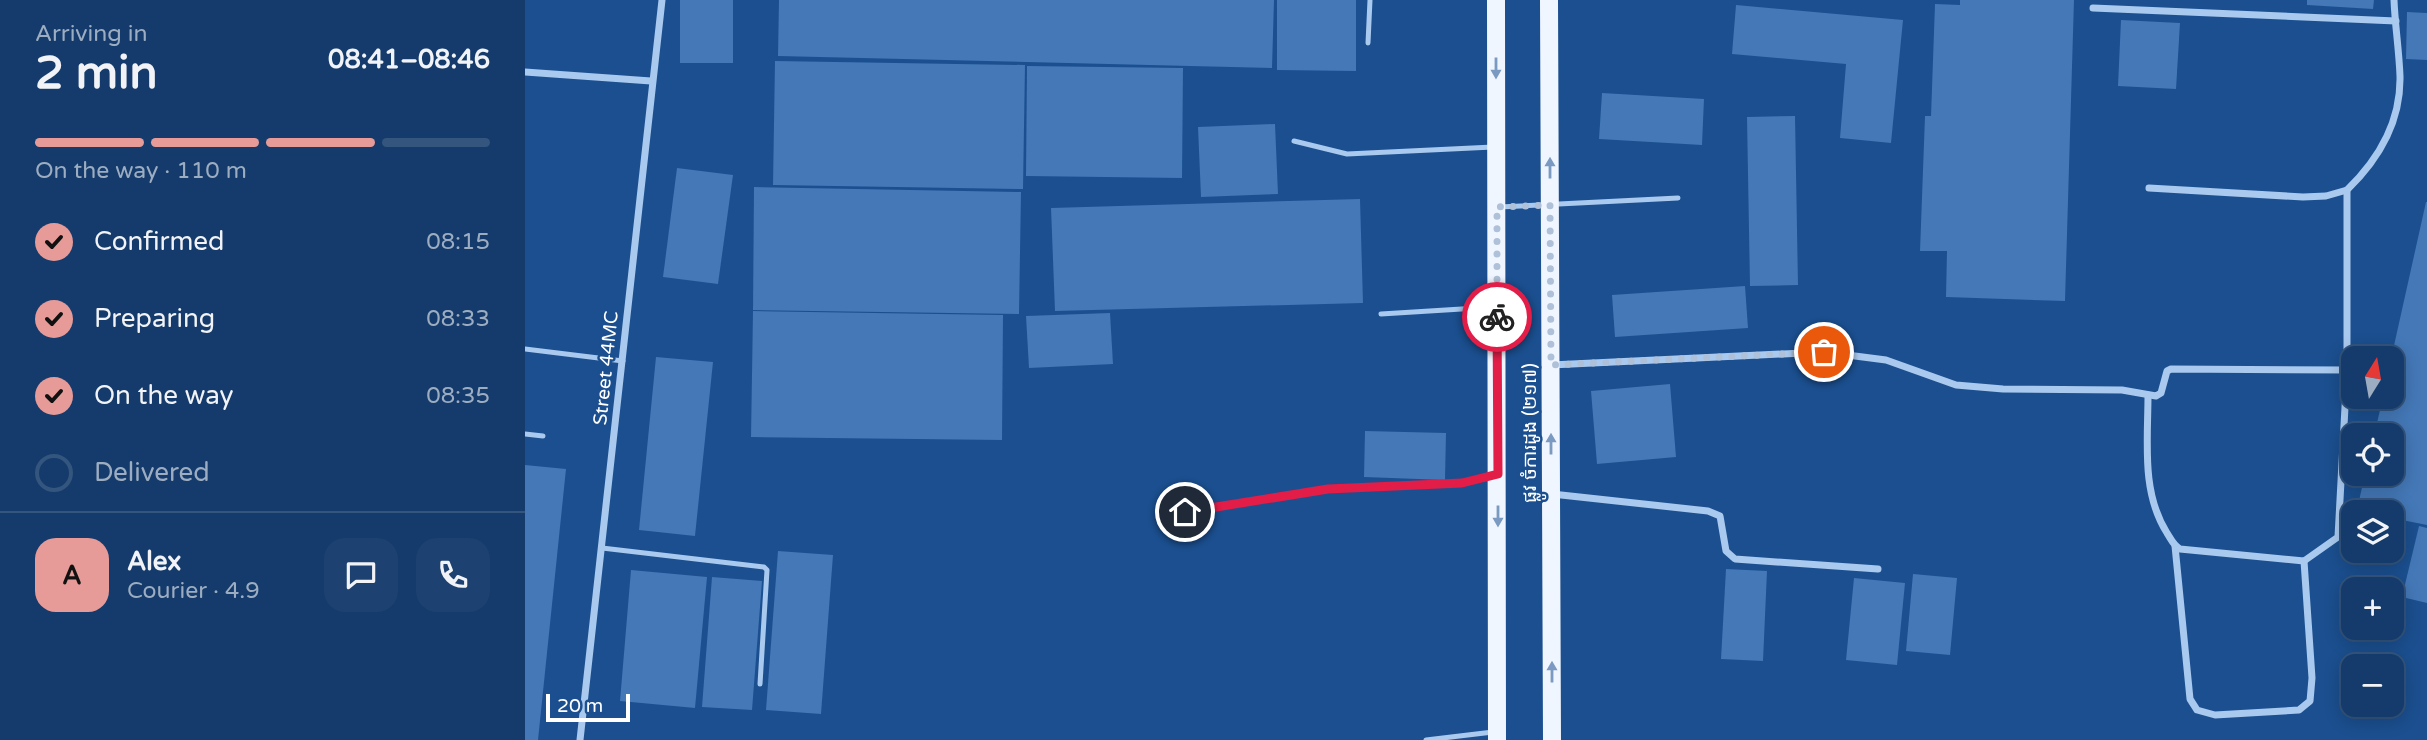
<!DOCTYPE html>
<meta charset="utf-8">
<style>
:root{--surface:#143b6b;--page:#1d4271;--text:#f1f3f6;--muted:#9dadc1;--line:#33557e;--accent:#e69b98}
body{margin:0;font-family:"Varela Round","Noto Sans Khmer",sans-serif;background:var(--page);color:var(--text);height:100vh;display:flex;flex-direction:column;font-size:26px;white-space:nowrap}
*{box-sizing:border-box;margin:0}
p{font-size:23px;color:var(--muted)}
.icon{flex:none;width:38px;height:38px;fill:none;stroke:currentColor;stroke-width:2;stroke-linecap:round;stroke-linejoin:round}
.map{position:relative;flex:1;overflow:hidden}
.sheet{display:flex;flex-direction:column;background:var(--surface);width:525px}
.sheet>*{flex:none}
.needle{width:46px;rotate:11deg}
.controls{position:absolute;left:1816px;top:346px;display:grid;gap:14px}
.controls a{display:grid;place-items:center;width:63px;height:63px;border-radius:14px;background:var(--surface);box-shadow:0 4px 18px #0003,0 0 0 2px var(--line);font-size:35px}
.scale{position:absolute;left:21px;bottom:18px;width:84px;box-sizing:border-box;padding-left:7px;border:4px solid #fff;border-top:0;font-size:19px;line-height:24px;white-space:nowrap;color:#fff;-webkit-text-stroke:5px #1b4f8f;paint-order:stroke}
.pin{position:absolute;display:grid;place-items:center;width:60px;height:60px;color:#fff;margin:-30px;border:4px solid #fff;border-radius:50%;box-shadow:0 2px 7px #0007}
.courier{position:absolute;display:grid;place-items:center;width:70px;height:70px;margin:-35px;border:5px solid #e11d48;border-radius:50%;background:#fff;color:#222;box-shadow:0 2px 9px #0007}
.overview em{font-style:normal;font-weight:800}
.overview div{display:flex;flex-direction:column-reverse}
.overview{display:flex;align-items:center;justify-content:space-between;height:119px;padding:0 35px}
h1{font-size:46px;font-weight:800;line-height:52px}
.bar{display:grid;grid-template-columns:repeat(4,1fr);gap:10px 7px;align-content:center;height:84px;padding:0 35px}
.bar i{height:9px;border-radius:5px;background:var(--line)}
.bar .on{background:var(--accent)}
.bar p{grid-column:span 4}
.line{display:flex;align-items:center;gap:18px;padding:0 35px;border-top:2px solid var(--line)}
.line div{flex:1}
.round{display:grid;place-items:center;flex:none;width:74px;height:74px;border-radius:21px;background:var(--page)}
ol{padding:0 35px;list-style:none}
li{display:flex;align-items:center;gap:21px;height:77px}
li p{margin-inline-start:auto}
li .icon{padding:7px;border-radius:50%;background:var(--accent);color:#111;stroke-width:4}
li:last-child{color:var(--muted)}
li i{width:38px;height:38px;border:4px solid var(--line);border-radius:50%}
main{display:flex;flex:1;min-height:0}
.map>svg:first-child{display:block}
.building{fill:#4478b7}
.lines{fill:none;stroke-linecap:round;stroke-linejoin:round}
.lane{stroke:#a9c9ee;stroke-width:5}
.street{stroke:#a9c9ee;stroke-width:7}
.primary{stroke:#f0f6ff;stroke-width:18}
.oneway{fill:#7b9ac1}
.done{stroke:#afc1d8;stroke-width:7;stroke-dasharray:0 12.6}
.route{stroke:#e11d48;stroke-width:9}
.labels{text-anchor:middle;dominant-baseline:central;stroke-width:5;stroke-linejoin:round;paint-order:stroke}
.street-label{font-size:19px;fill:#fff;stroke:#1b4f8f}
</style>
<main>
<section class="sheet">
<div class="overview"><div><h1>2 min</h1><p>Arriving in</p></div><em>08:41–08:46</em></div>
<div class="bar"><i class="on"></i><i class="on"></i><i class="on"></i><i></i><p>On the way · 110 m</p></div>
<ol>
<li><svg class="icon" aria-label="check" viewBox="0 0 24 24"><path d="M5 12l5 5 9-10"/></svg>Confirmed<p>08:15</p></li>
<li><svg class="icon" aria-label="check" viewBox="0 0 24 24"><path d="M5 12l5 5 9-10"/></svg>Preparing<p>08:33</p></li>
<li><svg class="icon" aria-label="check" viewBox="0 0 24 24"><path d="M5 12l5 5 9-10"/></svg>On the way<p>08:35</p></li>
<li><i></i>Delivered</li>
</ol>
<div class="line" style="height:126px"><b class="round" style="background:var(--accent);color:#111">A</b><div><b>Alex</b><p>Courier · 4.9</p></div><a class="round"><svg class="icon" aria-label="chat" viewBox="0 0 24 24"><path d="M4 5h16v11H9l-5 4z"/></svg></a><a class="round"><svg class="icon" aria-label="phone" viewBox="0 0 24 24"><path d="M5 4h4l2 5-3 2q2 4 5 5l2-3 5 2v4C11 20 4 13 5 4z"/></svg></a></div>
</section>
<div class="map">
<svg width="1902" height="740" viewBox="0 0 1902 740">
<rect width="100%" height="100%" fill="#1b4f8f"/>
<g class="building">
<rect x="155" y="0" width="53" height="63"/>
<polygon points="254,0 749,0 747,68 253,56"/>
<polygon points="752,0 831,0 831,71 752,70"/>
<polygon points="1435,0 1549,0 1540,301 1421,297 1422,251 1395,251 1400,116 1406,116 1410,4 1435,5"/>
<polygon points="1782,0 1849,0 1848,9 1782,5"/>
<polygon points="1211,5 1378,20 1366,143 1315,138 1321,64 1207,54"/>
<polygon points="1882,12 1902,13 1902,60 1881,59"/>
<polygon points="1596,20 1655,23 1651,89 1593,86"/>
<polygon points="250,61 500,65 498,189 248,185"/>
<polygon points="502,66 658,68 657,178 501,176"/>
<polygon points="1077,93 1179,99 1177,145 1074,139"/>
<polygon points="1270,116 1273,285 1225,286 1222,117"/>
<polygon points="750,124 753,194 676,197 673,127"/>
<polygon points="152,168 208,175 193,284 138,277"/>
<polygon points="229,187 496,192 494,314 228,310"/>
<polygon points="835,199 838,303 530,311 526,208"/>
<polygon points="1901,202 1902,202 1902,525 1867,518 1867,513 1845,513 1832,510 1840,474 1867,474 1867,436 1849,436 1858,397 1867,397 1866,359"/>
<polygon points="1220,286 1223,328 1090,337 1087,295"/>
<polygon points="228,311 478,315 477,440 226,437"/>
<polygon points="585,313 588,364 504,368 501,316"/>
<polygon points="131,357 188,362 170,536 114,530"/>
<polygon points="1145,384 1151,457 1072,464 1066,391"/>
<polygon points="840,431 921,433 920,480 839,477"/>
<polygon points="0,465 41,469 13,740 0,740"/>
<polygon points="1894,526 1902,528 1902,603 1877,597"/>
<polygon points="253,551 308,555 296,714 241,710"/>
<polygon points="1201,569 1242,571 1238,661 1196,659"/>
<polygon points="106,570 182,577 170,708 95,701"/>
<polygon points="1388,574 1432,578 1425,655 1381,651"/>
<polygon points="187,577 237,581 227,710 177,707"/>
<polygon points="1329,578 1380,583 1372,665 1321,660"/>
</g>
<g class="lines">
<g class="lane">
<polyline points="843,43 845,0"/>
<polyline points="769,141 822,154 968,147"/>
<polyline points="974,207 1153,198"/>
<polyline points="856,314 969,307"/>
<polyline points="0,349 98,361"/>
<polyline points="0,434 18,436"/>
<polyline points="660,512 803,489 937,483 969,475"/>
<polyline points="77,548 239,567 242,570 235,684"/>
<polyline points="901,740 968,732"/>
</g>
<g class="street">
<polyline points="1568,8 1871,21"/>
<polyline points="0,72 126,81"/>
<polyline points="1624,188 1778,197 1801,196 1822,190"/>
<polyline points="1026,365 1299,352 1361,360 1431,385 1478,389 1597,390 1631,396 1636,393 1642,371 1646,369 1822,370"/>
<path d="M1623,395c0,46 -7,97 19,138 4,6 6,12 13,16l124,12 34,-24 9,-167v-180c32,-31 54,-69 53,-114 -1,-26 -5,-51 -6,-76"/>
<polyline points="1027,494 1183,511 1195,516 1201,551 1210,559 1353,569"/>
<polyline points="1650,546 1665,699 1672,710 1690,715 1774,710 1785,701 1787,678 1779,561"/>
<polyline points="55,740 137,0"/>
</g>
<g class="primary">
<polyline points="971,0 972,740"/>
<polyline points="1024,0 1027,740"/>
</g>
</g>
<defs><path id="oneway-solid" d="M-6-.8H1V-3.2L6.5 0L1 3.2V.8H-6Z" transform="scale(1.75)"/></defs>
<g class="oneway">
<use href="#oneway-solid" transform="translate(971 68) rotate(90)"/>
<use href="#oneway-solid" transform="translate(1025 168) rotate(-90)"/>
<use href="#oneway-solid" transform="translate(1026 444) rotate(-90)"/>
<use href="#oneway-solid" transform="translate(973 516) rotate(90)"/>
<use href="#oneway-solid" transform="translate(1027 672) rotate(-90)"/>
</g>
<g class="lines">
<polyline class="done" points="972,317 972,207 1025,205 1026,365 1299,352"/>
<polyline class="route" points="660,512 803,489 937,483 973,474 972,317"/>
</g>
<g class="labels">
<g class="street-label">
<text transform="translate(81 368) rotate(-84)">Street 44MC</text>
<text transform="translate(1005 433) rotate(-90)">ផ្លូវ ចំការដូង (២១៧)</text>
</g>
</g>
</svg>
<div class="controls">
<a><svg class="needle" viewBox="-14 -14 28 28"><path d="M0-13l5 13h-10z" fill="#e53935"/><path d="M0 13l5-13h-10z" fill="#9dadc1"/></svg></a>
<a><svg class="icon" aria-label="locate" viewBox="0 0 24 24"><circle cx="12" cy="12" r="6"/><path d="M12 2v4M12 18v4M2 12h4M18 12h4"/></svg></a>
<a><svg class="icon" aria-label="layers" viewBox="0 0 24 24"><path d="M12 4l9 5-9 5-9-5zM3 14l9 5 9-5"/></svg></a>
<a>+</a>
<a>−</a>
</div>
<div class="scale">20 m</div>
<div class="pin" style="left:1299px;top:352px;background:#ea580c"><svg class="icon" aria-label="bag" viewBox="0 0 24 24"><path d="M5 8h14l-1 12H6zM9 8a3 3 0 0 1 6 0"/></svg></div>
<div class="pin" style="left:660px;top:512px;background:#1f2937"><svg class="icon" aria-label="home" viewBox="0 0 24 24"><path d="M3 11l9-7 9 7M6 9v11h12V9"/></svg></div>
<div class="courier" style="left:972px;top:317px"><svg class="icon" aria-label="bike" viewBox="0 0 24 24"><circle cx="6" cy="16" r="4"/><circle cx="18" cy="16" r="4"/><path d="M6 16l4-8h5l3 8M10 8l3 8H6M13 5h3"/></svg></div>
</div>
</main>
